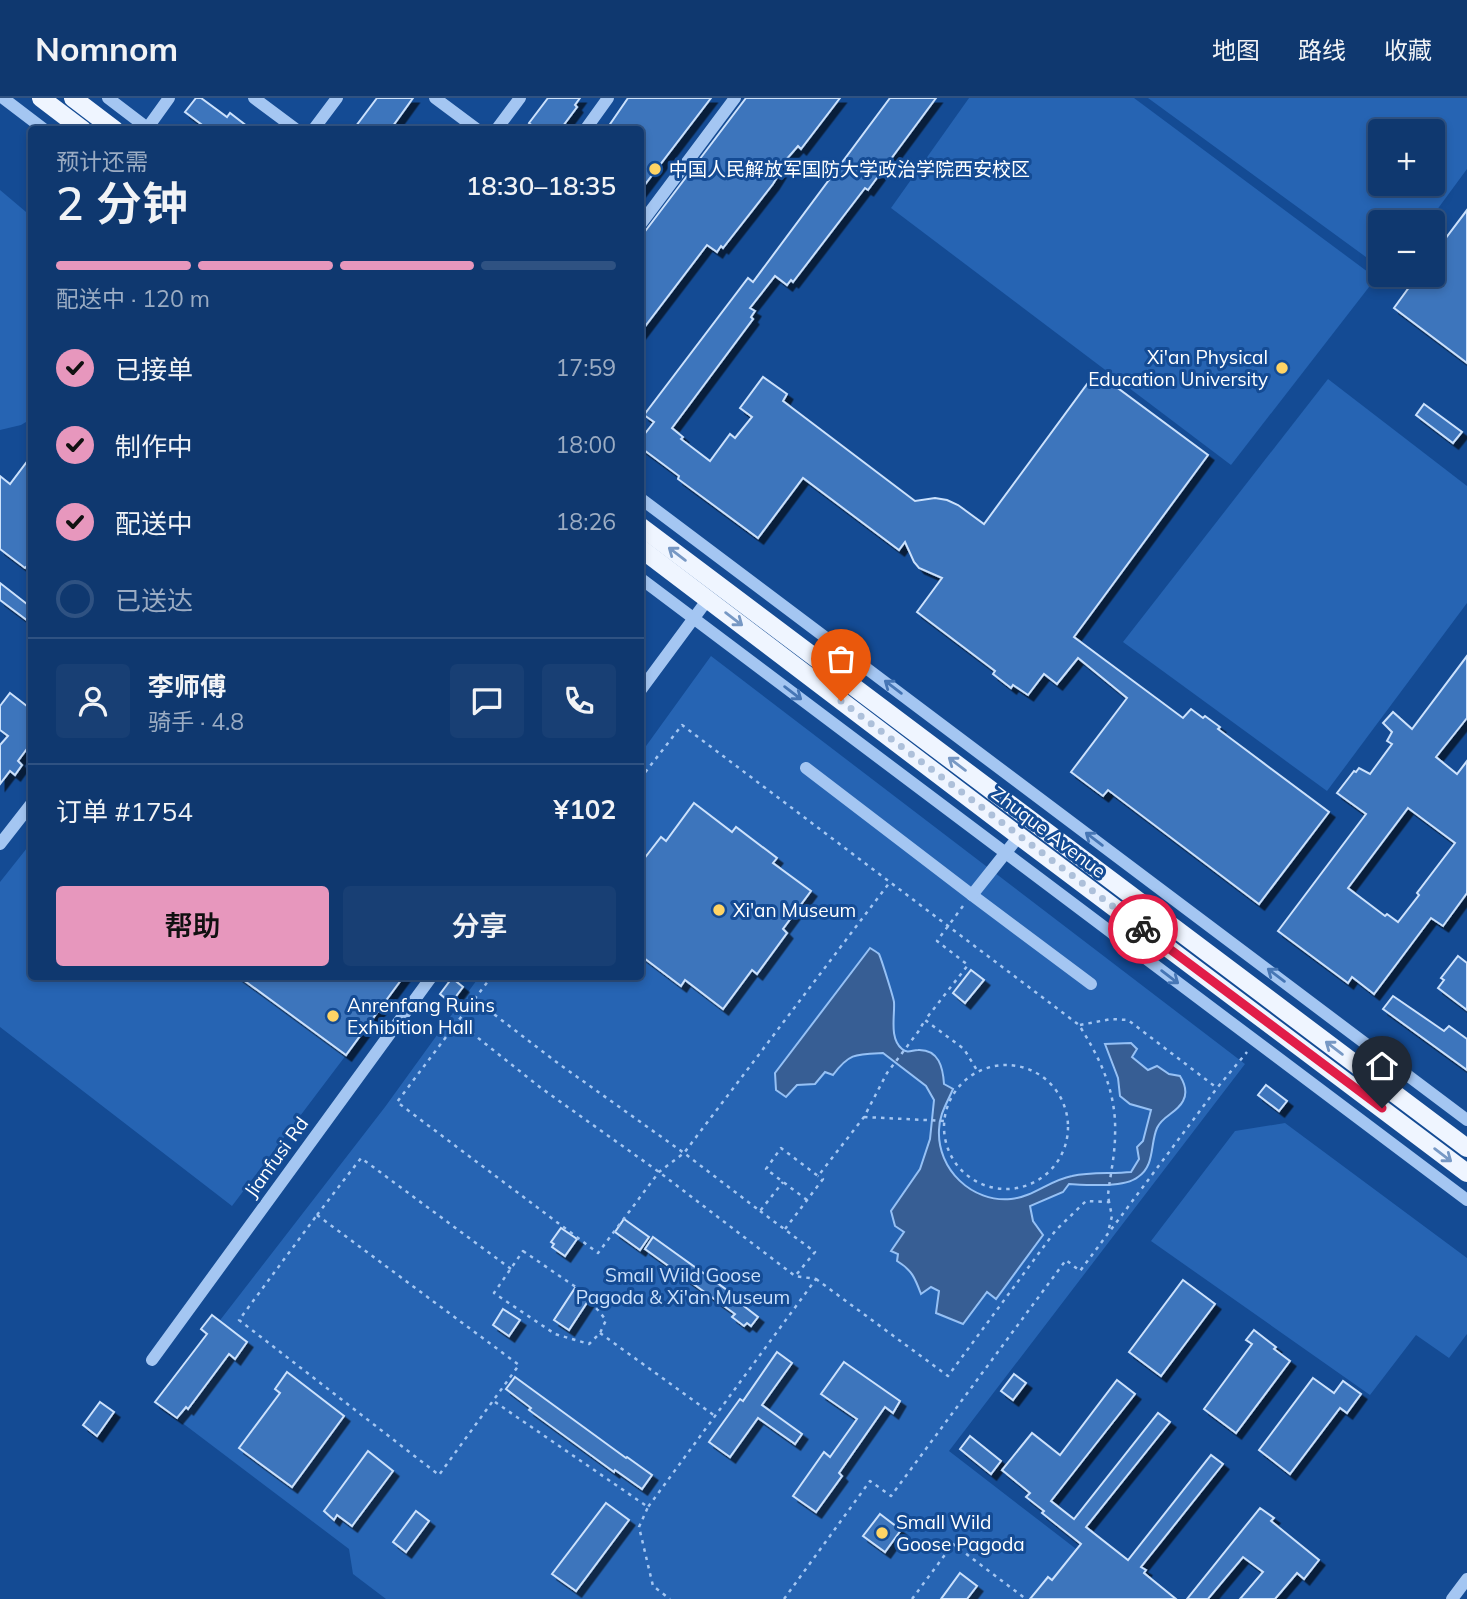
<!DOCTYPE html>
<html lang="zh">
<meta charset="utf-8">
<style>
:root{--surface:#0f386f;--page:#183f74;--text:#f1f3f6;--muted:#9bacc3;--line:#2f5282;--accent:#e797bd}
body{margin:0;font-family:Mulish,"Noto Sans SC",sans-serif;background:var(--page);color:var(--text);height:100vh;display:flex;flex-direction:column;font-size:26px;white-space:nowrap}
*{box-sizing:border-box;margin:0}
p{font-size:23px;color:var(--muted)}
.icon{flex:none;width:38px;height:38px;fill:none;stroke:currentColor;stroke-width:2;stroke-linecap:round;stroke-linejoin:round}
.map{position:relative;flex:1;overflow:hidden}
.sheet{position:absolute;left:28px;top:28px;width:616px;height:854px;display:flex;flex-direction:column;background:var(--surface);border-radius:7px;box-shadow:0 4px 10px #0003,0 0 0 2px var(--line)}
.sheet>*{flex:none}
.buttons{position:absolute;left:1368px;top:21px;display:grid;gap:14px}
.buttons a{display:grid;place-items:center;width:77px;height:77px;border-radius:7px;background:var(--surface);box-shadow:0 4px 10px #0003,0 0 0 2px var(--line);font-size:35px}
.pin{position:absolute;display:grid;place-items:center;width:60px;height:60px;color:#fff;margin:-72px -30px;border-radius:50% 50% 50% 0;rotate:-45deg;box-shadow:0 0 7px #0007}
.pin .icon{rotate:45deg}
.courier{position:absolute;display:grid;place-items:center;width:70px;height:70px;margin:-35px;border:5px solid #e11d48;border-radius:50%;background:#fff;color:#222;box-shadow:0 2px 9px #0007}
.overview em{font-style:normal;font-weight:600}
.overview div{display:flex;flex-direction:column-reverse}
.overview{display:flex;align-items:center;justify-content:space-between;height:119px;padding:0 28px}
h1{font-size:46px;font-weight:600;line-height:52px}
.bar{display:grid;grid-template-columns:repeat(4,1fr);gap:10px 7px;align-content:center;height:84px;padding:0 28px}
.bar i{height:9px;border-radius:5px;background:var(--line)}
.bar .selected{background:var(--accent)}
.bar p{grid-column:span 4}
.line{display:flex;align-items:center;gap:18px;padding:0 28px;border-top:2px solid var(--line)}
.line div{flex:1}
.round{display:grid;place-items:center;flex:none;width:74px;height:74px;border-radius:7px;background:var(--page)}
ol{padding:0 28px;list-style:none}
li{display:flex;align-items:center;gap:21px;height:77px}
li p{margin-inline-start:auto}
li .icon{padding:7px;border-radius:50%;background:var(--accent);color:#111;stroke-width:4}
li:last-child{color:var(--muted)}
li i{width:38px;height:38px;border:4px solid var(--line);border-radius:50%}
.button{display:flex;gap:14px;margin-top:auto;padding:14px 28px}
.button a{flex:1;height:80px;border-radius:7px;background:var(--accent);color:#111;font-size:28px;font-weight:600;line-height:80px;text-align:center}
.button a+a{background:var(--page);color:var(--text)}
header{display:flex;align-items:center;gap:42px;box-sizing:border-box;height:98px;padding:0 35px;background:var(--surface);border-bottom:2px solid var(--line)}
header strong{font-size:33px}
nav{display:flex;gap:38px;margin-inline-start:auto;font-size:24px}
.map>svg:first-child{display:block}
.green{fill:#2664b3;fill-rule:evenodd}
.water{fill:#375e94;stroke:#96c1f5;stroke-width:2}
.building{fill:#3d74bc;stroke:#cbe1fc;stroke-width:2;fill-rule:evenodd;filter:url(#shadow)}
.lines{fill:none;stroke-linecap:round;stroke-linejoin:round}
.path{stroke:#a4c6f2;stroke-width:2.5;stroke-dasharray:3.5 5;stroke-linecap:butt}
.minor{stroke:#a4c6f2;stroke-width:12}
.major{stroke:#eff5ff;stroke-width:18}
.oneway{stroke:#7798c4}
.oneway2{stroke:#4676b5}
.done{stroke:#adc0da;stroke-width:7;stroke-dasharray:0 12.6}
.route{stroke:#e11d48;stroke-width:9}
.poi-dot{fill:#ffd465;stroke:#144b94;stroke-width:2.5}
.labels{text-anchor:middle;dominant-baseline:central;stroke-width:6;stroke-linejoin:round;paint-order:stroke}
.poi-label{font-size:19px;fill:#fff;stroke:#144b94;text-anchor:start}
.street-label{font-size:19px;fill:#fff;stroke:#144b94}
.park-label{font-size:19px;fill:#cbe1fc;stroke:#144b94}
</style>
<header>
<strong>Nomnom</strong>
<nav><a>地图</a><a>路线</a><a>收藏</a></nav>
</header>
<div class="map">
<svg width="1467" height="1501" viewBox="0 0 1467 1501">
<defs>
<filter id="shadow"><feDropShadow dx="5.5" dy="5.5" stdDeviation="0" flood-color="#0009"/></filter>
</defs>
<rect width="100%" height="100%" fill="#144b94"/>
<g class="green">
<polygon points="969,0 1134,0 1376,180 1231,367 891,110"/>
<path d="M1148,0h319v71l-39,53h-47v46zM1381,33h52v53h-52z"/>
<polygon points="0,92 32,119 31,321 21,327 0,332"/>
<polygon points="1328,281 1467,388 1467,505 1327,693 1123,544"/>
<polygon points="711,558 1245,966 949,1353 1141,1501 386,1501 353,1476 349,1451 156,1305 385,1009 479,879 640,878 641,655"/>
<polygon points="31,745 32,878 405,879 232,1108 0,929 0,784"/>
<polygon points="1285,1025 1467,1160 1467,1236 1449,1260 1416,1237 1370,1297 1151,1143 1235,1033"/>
</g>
<path class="water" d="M870,850c3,2 7,4 9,6 2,4 14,42 15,48 1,14 -5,36 8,47 6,5 10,1 16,1 21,-1 25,18 26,34l9,5c-6,14 -14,26 -14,41 -2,39 33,73 72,69 22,-2 39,-19 61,-23 19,-4 40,-2 59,-4l8,-13 -2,-12 6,-6 8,-31 -21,-6 -10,-8 -2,-18 -13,-34 26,-1 6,6 -5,8 16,13 9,-4 12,8 11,2c5,8 8,16 3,25 -6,12 -21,15 -26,27 -7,16 -2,38 -19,49 -14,11 -51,8 -69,7l-6,8 -33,14 3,15 10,14 -47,64 -9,-7 -24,32 -27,-11 3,-22 -8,-4 -10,7c-6,-16 -9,-24 -24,-33l1,-7 -7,-3 13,-19 -9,-6 -4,-15 29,-42 10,-30 4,-39 -8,-14 -43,-33c-27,1 -34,0 -50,22l-8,-3 -10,12 -18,1 -11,12 -10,-7 -1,-17z"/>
<g class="building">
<polygon points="196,0 201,0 227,19 230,15 252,32 209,32 185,14"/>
<polygon points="377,0 413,0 390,32 353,32"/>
<polygon points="548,0 580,0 575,7 577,9 560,32 538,32 529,25"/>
<polygon points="628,0 711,0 640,93 640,32 606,32"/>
<polygon points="746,0 840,0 801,51 798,48 778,71 781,73 773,86 723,150 721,148 717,154 707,147 640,235 640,140"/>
<polygon points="890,0 936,0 868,92 865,90 793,184 791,182 787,187 775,178 750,210 755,213 751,219 753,221 672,330 683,339 681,341 710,363 730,336 735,340 752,319 740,310 763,279 787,296 783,303 915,403 935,400 947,402 958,407 984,426 1096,274 1208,357 1074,539 1183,620 1191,611 1203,620 1205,618 1220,629 1218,631 1329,714 1259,806 1108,692 1103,698 1071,674 1127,600 1078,560 1057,586 1044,576 1028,597 1013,587 1011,590 993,576 995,573 917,514 942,480 919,470 914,464 905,444 899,452 803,380 758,440 678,381 679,378 640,349 640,342 654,324 644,317 748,180 753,184"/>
<polygon points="1467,112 1467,265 1394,210 1418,177 1433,177 1433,157"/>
<polygon points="1424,306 1462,334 1453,345 1416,317"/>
<polygon points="32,357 32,463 25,470 0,451 0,378 10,386"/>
<polygon points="0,485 32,510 32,526 0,502"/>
<path d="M1467,558v62l-31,39 21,17 10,-13v132l-24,33 -12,-8 -57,76 -22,-17 -4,6 -70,-52 88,-117 -29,-21 17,-22 2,1 3,-4 11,6 22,-30 -5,-3 5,-9 -9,-9 10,-11 19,17zM1408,710l47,35 -38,50 2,2 -21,27 -11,-8 -2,2 -37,-28z"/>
<polygon points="10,595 32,612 32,644 18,663 22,667 15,677 10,673 0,686 0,647 8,638 0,632 0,608"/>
<polygon points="694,705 732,734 736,729 777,760 773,765 811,793 783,831 787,835 757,876 752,872 723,911 685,882 681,888 640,857 640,766 661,739 666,743"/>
<polygon points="1458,858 1467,865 1467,912 1438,890 1444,882 1441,880"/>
<polygon points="971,872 984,882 965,905 953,895"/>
<polygon points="238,878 404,878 346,957"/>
<polygon points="452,880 463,889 451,905 440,896"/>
<polygon points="1393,898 1444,933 1449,928 1467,941 1467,972 1383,911"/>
<polygon points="1266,987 1287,1003 1279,1013 1258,997"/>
<polygon points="624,1121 649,1139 640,1152 615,1134"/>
<polygon points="561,1130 577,1141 565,1158 552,1149 554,1146 551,1144"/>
<polygon points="653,1139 738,1200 736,1202 758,1219 751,1228 747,1225 744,1228 732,1219 735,1216 645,1151"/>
<polygon points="1183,1182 1215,1206 1161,1278 1129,1254"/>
<polygon points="575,1190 590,1200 569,1232 554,1222"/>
<polygon points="503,1211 520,1222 509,1238 493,1227"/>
<polygon points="212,1217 247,1244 235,1261 229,1256 188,1311 186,1309 177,1320 155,1304 207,1236 201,1231"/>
<polygon points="1254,1232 1276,1249 1274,1251 1290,1263 1236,1335 1204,1311 1252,1246 1246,1242"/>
<polygon points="777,1254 792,1265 762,1307 802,1336 795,1346 758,1320 730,1359 709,1344 740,1301 743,1303"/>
<polygon points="844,1264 900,1303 893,1315 885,1309 839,1375 842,1378 816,1414 793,1398 824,1354 830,1359 857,1321 821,1296"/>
<polygon points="287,1274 344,1318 292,1389 239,1350 280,1295 275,1291"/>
<polygon points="1014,1276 1026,1285 1013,1302 1001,1293"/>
<polygon points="515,1279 626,1360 627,1359 652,1377 642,1391 615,1372 614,1374 529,1312 531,1310 506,1291"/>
<polygon points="1313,1280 1334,1295 1343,1283 1361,1296 1347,1315 1340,1310 1290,1376 1259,1352"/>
<polygon points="1117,1282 1135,1296 1051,1403 1074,1421 1158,1315 1170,1324 1086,1429 1128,1462 1211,1357 1223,1366 1141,1469 1146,1472 1144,1475 1176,1501 1030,1501 1048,1479 1052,1482 1081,1446 1042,1415 1044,1413 1026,1399 1030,1395 1002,1372 1032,1335 1060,1357"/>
<polygon points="100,1304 114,1314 97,1338 83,1327"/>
<polygon points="970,1338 1001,1363 991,1376 960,1351"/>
<polygon points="368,1353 393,1373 352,1428 337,1417 334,1422 324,1413"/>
<polygon points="606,1405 629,1422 576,1493 552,1476"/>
<polygon points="1260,1410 1274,1420 1271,1423 1319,1462 1304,1481 1297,1475 1275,1501 1240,1501 1263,1474 1243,1459 1208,1501 1187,1501"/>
<polygon points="416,1413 429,1423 406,1454 393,1444"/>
<polygon points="880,1416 901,1432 885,1454 863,1438"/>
<polygon points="960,1475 977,1488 967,1501 941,1501"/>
</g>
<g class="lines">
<g class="path">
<path d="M640,681l42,-54 397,300c22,35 38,68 36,111 0,19 -5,40 -7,59l1,7"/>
<polyline points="963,808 937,843 968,867 925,922 964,951 978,974"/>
<polyline points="492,878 397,1004 598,1155 659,1074 684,1055 890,784"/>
<polyline points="474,901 559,966 684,1055 760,1113 783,1084"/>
<polyline points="458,924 541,990 659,1074 795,1178 816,1181 648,1409"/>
<polyline points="1080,927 1111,921 1128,922 1217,990"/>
<circle cx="1006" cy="1029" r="62"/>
<polyline points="864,1019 945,1023"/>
<polyline points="807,1102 766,1071 781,1050 818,1078 864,1019 887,975 918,934 925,922"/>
<polyline points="760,1113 815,1154 796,1177"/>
<polygon points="317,1117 519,1267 439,1377 239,1222"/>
<polyline points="317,1117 361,1060 511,1171"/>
<polyline points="785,1131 823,1081 818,1078"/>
<polygon points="523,1153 583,1194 606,1222 600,1235 589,1246 555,1236 494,1195"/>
<polyline points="816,1181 948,1278 1056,1132 1086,1103 1109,1104 1112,1118 1108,1134"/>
<polyline points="600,1235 715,1318"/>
<polyline points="495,1304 648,1409 639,1429 653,1488 670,1501"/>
<polyline points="784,1501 870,1383 891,1398 1066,1162 1080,1173 1217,990 1247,954"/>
<polyline points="912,1501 953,1446 1026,1501"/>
</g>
<g class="minor">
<polyline points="3,0 45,32"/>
<polyline points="108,0 150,32"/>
<polyline points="254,0 297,32"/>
<polyline points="435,0 478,32"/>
<polyline points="146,32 169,0"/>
<polyline points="313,32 337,0"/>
<polyline points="496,32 520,0"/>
<polyline points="585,32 608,0"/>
<polyline points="640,127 735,0"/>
<polyline points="640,400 1467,1022"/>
<polyline points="640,480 1467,1102"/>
<polyline points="640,593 708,501"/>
<polyline points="806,670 972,797 1091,886"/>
<polyline points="0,746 32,705"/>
<polyline points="972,797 1019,738"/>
<polyline points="152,1262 432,878"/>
<polyline points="1452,1501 1467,1481"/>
</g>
<g class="major">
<polyline points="41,0 83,32"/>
<polyline points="73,0 115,32"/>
<polyline points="640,428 1467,1050"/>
<polyline points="640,450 1019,738 1467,1075"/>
</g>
</g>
<defs><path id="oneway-shaft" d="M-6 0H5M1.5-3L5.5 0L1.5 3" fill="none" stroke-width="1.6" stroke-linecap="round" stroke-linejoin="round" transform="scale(1.75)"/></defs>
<g class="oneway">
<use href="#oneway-shaft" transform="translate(677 456) rotate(-143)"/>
<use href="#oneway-shaft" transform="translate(734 521) rotate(37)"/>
<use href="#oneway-shaft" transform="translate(957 666) rotate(-143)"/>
<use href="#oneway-shaft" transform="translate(1334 950) rotate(-143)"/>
<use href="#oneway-shaft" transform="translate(1443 1057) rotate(37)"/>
</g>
<g class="oneway2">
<use href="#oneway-shaft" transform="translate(893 589) rotate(-143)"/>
<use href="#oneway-shaft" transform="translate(793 595) rotate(37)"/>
<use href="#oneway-shaft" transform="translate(1094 741) rotate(-143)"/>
<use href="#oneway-shaft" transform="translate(1276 877) rotate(-143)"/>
<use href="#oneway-shaft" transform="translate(1170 879) rotate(37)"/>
</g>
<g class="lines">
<polyline class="done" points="841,603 1143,831"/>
<polyline class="route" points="1143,831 1382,1010"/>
</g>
<g class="poi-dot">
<circle cx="655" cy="71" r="7"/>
<circle cx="1282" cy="270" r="7"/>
<circle cx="719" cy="812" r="7"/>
<circle cx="333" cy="918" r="7"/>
<circle cx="882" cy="1435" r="7"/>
</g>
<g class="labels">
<g class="poi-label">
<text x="669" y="71">中国人民解放军国防大学政治学院西安校区</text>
<text x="1268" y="259" text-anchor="end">Xi'an Physical<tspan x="1268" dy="22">Education University</tspan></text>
<text x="733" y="812">Xi'an Museum</text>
<text x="347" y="907">Anrenfang Ruins<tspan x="347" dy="22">Exhibition Hall</tspan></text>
<text x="896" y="1424">Small Wild<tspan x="896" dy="22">Goose Pagoda</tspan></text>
</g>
<g class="street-label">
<text transform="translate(1049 734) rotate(37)">Zhuque Avenue</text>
<text transform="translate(276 1059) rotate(-54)">Jianfusi Rd</text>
</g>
<g class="park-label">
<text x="683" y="1177">Small Wild Goose<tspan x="683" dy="22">Pagoda &amp; Xi'an Museum</tspan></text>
</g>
</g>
</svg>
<div class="buttons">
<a>+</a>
<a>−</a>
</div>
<div class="pin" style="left:841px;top:603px;background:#ea580c"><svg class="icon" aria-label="bag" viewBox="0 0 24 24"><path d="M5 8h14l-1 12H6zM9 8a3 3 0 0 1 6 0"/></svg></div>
<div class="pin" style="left:1382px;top:1010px;background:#1f2937"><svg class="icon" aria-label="home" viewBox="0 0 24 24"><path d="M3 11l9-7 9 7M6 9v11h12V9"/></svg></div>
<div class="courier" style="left:1143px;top:831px"><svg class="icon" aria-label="bike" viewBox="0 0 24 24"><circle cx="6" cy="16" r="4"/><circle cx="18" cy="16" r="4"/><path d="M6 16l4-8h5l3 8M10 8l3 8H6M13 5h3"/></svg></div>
<section class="sheet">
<div class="overview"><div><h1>2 分钟</h1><p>预计还需</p></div><em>18:30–18:35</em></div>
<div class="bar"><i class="selected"></i><i class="selected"></i><i class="selected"></i><i></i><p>配送中 · 120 m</p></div>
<ol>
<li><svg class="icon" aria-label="check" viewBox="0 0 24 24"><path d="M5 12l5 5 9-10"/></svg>已接单<p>17:59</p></li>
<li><svg class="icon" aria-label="check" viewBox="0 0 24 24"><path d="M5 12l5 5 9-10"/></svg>制作中<p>18:00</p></li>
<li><svg class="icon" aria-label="check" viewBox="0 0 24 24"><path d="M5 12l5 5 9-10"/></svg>配送中<p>18:26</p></li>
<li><i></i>已送达</li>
</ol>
<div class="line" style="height:126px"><a class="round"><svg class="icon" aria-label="person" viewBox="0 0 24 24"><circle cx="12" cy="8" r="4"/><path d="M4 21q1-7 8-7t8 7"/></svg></a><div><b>李师傅</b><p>骑手 · 4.8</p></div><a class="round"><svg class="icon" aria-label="chat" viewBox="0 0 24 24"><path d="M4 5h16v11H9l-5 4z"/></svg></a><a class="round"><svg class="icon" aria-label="phone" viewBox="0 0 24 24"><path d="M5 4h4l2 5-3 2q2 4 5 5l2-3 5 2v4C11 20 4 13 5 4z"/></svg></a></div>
<div class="line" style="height:91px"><div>订单 #1754</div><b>¥102</b></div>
<div class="button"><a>帮助</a><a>分享</a></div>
</section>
</div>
